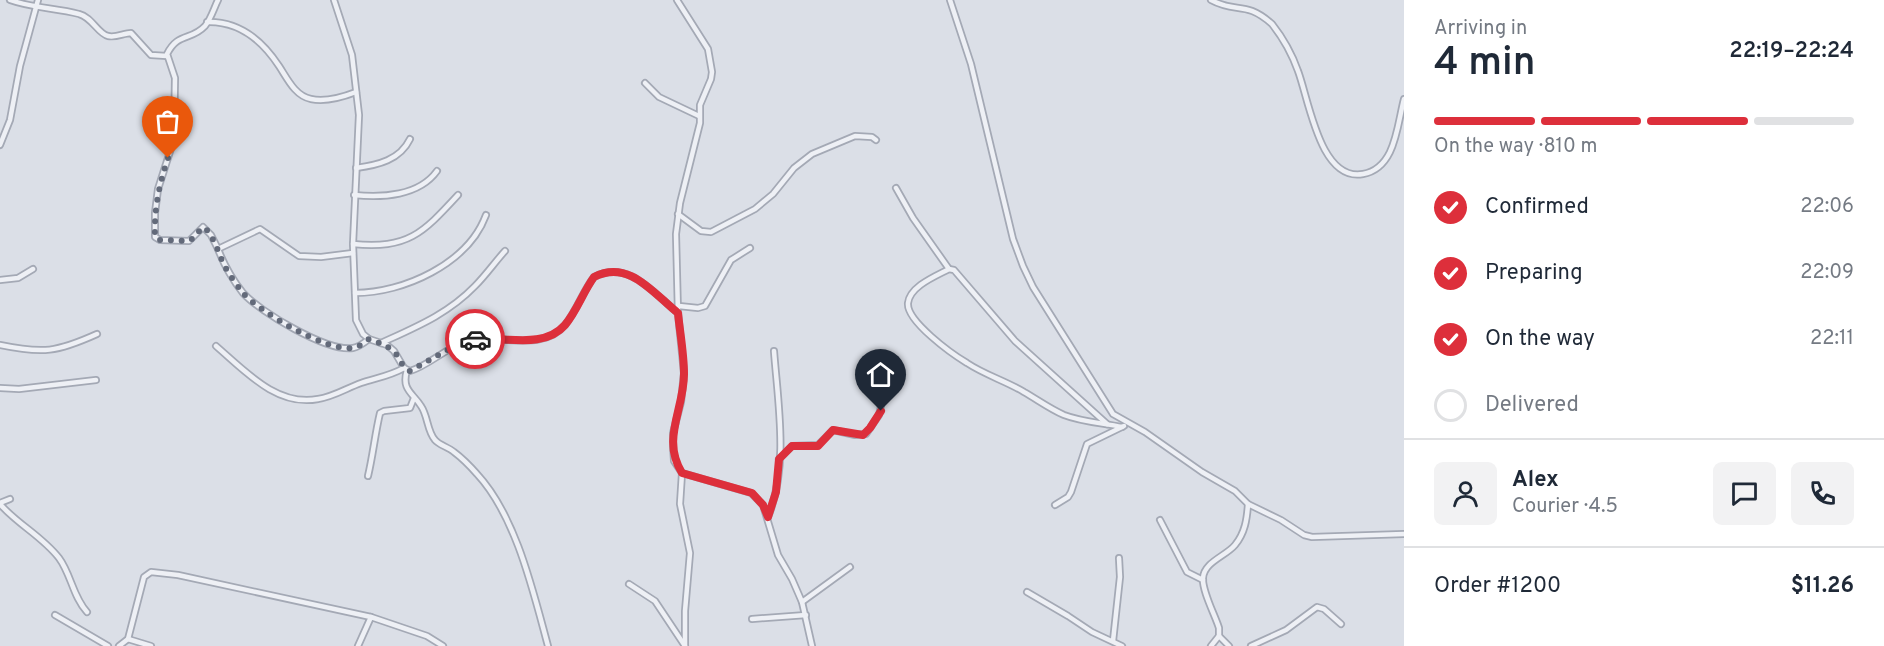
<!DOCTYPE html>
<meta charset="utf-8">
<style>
:root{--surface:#fff;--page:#f2f2f3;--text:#1f2937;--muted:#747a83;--line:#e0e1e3;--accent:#dd2f3b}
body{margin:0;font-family:Overpass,sans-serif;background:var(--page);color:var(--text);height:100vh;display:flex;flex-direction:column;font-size:22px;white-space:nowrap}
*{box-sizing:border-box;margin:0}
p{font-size:20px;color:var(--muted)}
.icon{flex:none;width:33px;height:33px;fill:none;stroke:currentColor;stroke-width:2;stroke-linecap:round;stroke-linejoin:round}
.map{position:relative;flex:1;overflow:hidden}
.panel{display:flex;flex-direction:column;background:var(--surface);width:480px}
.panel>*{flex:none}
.pin{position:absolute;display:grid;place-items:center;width:51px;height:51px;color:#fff;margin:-62px -26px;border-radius:50% 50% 50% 0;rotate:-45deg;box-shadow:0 0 6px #0007}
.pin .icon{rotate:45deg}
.courier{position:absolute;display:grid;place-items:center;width:60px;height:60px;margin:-30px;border:4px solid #dd2f3b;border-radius:50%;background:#fff;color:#222;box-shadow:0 2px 8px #0007}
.headline em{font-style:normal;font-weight:600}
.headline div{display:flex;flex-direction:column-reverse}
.headline{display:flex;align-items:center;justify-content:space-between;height:102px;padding:0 30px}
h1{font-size:39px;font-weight:600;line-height:45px}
.bar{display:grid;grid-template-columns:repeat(4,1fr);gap:9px 6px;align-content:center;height:72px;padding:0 30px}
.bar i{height:8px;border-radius:4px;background:var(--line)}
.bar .on{background:var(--accent)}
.bar p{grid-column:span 4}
.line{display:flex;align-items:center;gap:15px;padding:0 30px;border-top:2px solid var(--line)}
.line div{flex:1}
.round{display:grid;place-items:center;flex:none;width:63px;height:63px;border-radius:9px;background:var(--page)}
ol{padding:0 30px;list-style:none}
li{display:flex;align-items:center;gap:18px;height:66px}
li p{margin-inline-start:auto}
li .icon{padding:6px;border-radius:50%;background:var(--accent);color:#fff;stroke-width:4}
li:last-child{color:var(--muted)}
li i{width:33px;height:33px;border:3px solid var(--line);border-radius:50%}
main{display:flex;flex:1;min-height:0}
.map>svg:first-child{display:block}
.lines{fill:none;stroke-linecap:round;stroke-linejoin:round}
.street-casing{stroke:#a4a9b5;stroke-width:8}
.street{stroke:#eef0f5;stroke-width:4.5}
.done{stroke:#636a7a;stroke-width:6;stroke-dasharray:0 10.8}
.route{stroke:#dd2f3b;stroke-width:8}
</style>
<main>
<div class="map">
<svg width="1404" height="646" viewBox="0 0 1404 646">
<rect width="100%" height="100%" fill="#dbdfe7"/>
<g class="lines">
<g class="street-casing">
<g id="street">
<path d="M10,0c22,8 46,8 69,14 13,3 19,20 29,22 8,2 16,-3 23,-3l20,22 16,1"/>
<path d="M218,0c-4,8 -7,19 -13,26 -14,15 -27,6 -38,28l8,24 -1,61 -16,50 -3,24v24l5,3 29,1 14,-14 8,8 7,14 42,-20 39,27 22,1 32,-4"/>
<path d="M334,0l18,55 7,60 -6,129 3,76 7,14 6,5 18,6 7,6 10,17 6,3c20,-6 36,-24 58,-30 31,-8 74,12 97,-16 12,-15 18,-34 29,-48 35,-18 59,16 84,36"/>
<polyline points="677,0 708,49 712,72 711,79 700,105 700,123 680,203 676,234 678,313 684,373 681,402 673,433 673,446 674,461 682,473 680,504 690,553 685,611 685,646"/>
<path d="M950,0l21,64 42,175 10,27 10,21 80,127 32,18 57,40 33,19 13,13c-1,15 -3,29 -13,41 -9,11 -31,17 -32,33 -1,13 12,37 16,50v8l10,10"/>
<path d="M1211,0c26,14 34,0 61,24 11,14 20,30 26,47 11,29 22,111 65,103 33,-6 34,-49 41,-75"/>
<path d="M207,22c32,-1 55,18 72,44 8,12 16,30 32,33 14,3 32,-2 45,-7"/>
<polyline points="645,83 659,97 699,116"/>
<polyline points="0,145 10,120 20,66 38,0"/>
<path d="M356,168c22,-3 44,-8 54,-29"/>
<polyline points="896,188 913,218 949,269 954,270 1015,341 1107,424"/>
<path d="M354,195c28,3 65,1 83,-24"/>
<polyline points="678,214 701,231 711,232 755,209 773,194 794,168 812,154 855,136 872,137 876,140"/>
<path d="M353,244c55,5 69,-10 105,-49"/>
<path d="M218,249c6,16 14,30 25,44 17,19 84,59 110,55 6,-1 11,-5 16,-9"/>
<path d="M949,269c-13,7 -39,17 -41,34 -2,18 44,51 59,60 18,12 39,18 57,29 14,8 26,17 40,23 18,7 39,8 58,12"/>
<polyline points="0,280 18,278 33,269"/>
<path d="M355,293c48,0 113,-29 131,-78"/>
<polyline points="679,306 698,308 705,306 731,260 750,248"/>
<path d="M381,343c35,-16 67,-29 94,-57 11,-11 20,-24 30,-35"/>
<path d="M0,345c43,9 57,7 97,-11"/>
<path d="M216,346c29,25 61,61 102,53 15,-2 29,-11 43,-16 15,-5 29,-7 43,-15"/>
<path d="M407,370c-6,20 6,23 14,36 7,10 6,25 14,34 4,5 13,7 19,12 8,6 16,14 23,22 39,42 56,117 71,172"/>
<polyline points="0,388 19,389 96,380"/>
<polyline points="779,459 792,446 818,445 833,430 855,435 866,434 879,415 881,406 870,385 866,371"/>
<polyline points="682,473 751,493 763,505 778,555 792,579 802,602 812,646"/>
<path d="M368,476c5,-21 7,-42 12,-63l4,-2 26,-3 4,-10"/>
<polyline points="0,503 10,499"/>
<path d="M0,504c17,20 42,32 59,54 12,16 14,39 28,54"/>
<polyline points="1248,504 1281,520 1304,535 1312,537 1404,534"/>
<polyline points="1055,505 1068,497 1071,492 1087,444 1124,426"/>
<path d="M768,517c21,-51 10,-113 6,-166"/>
<polyline points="1160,520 1187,572 1203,580"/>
<polyline points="629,584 655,601 685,646"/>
<polyline points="1027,592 1068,616 1092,632 1122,646"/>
<polyline points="802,602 850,567"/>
<polyline points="55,615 108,646"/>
<polyline points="752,619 806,615"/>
<polyline points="128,639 151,646"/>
<polyline points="1113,641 1120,577 1119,558"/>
<polyline points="119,646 128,639 144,577 151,572 178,575 371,617 427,636 443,646"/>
<polyline points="358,646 371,617"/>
<polyline points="1211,646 1219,636"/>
<polyline points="1251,646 1286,630 1317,607 1324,609 1341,624"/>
</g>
</g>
<use href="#street" class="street"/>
</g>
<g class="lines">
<path class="done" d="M168,158c-9,27 -14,51 -13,79l5,3 29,1 7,-5 5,-8h4c10,11 13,24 19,37 5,9 12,19 18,27 17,20 85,60 111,56 6,-1 11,-5 16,-9 10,4 19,6 26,14 6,6 6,14 15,18l50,-28 15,-4"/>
<path class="route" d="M475,339c29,-3 68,11 90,-14 12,-14 18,-33 29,-48 35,-18 59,16 84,36 2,20 6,41 6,61 0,36 -23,65 -2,99l70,20 11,12 5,12 8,-25 3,-33 13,-13h26l15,-16 30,5 7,-7 11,-17"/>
</g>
</svg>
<div class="pin" style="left:168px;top:158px;background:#ea580c"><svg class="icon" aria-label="bag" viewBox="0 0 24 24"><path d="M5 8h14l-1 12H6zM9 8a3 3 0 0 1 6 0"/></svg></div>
<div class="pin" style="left:881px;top:411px;background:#1f2937"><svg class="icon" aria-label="home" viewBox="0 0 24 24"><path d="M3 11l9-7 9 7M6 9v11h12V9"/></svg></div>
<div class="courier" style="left:475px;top:339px"><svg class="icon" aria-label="car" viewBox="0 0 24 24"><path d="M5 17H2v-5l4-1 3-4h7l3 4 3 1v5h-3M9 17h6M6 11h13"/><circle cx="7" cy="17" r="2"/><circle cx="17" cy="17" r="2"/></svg></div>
</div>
<section class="panel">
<div class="headline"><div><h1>4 min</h1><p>Arriving in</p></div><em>22:19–22:24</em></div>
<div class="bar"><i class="on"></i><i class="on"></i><i class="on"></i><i></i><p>On the way · 810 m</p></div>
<ol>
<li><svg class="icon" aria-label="check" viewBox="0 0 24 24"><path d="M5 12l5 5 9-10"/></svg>Confirmed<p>22:06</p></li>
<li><svg class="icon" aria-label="check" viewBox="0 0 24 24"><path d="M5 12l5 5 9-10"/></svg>Preparing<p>22:09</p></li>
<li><svg class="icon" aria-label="check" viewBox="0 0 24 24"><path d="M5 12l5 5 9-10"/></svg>On the way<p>22:11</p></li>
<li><i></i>Delivered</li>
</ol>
<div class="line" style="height:108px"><a class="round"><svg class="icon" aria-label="person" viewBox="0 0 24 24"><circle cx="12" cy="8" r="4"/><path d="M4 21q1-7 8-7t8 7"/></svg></a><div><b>Alex</b><p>Courier · 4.5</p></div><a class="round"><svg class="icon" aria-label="chat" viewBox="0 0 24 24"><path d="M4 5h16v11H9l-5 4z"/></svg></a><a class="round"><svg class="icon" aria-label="phone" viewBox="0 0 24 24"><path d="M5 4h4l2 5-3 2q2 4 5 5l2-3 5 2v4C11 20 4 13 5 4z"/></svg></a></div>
<div class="line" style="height:78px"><div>Order #1200</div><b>$11.26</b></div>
</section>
</main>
